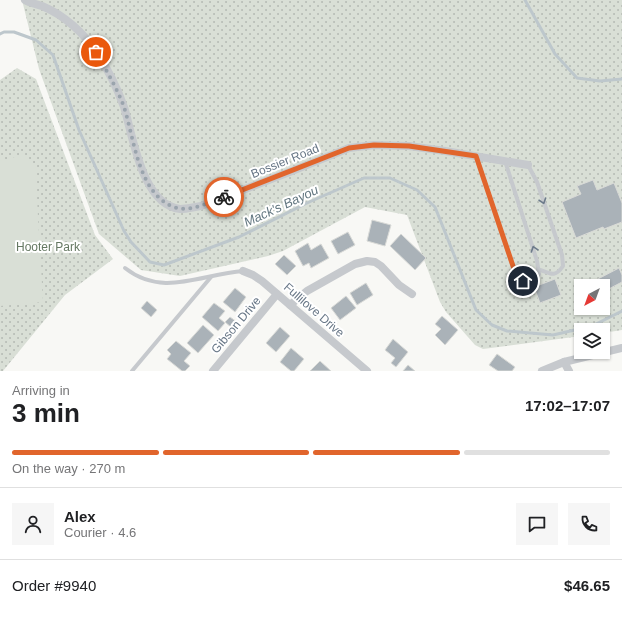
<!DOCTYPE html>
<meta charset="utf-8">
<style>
:root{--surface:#fff;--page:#f6f6f6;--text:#202124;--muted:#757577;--line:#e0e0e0;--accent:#e1652c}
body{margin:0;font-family:Arial,sans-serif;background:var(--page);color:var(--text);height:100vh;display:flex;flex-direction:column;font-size:15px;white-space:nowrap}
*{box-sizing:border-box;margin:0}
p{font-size:13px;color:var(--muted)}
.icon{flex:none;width:22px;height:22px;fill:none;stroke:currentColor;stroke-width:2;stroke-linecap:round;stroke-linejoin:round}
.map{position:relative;height:371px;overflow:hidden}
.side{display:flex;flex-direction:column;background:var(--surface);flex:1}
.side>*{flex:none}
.needle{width:26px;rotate:221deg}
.fabs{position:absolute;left:574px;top:279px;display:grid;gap:8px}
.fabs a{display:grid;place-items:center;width:36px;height:36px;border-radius:0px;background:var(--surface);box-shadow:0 1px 3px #0004;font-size:20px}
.pin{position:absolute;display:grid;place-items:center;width:34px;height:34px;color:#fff;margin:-17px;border:2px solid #fff;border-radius:50%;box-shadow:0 1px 4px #0007}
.courier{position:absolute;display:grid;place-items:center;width:40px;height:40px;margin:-20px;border:3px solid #e1652c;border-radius:50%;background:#fff;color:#222;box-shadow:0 1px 5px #0007}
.summary em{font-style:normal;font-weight:800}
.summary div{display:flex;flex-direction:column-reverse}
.summary{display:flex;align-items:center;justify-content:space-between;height:68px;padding:0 12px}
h1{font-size:26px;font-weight:800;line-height:30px}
.bar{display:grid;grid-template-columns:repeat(4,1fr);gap:6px 4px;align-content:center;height:48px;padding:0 12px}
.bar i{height:5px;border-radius:3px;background:var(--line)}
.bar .selected{background:var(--accent)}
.bar p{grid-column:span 4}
.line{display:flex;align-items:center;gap:10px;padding:0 12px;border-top:1px solid var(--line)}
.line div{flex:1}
.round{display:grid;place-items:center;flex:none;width:42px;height:42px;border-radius:0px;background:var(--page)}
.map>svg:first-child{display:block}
.grass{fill:url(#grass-dots);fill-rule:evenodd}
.pitch{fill:#d9dfd6}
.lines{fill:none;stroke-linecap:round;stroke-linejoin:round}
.stream{stroke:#bdc7cc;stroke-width:3}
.building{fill:#aab2b8;stroke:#d9dad7}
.lane{stroke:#c6c9cd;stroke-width:4}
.street{stroke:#c6c9cd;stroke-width:8}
.oneway{stroke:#6c7a8a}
.done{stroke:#9aa4ad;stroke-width:4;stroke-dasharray:0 7.2}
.route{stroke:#e1652c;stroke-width:5}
.labels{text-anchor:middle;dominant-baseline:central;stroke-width:4;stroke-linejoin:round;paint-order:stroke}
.street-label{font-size:12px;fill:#677686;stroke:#fff}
.park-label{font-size:12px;fill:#657862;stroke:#fff}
.water-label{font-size:13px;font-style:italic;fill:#637781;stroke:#fff}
</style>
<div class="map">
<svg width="622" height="371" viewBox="0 0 622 371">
<defs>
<pattern id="grass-dots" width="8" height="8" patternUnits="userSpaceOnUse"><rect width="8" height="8" fill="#d9dfd6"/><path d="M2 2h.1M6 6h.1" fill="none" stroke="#b4b9b3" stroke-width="1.8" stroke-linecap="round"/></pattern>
</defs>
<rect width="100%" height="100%" fill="#f8f8f5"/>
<g class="grass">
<path d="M22,0h600v330l-19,3v-3h-22v6l-98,13 -8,-4 -29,-33 -6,-10 -33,-87 -42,-8 -82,44 -15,5 -88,20 -39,-6 -42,-36 -60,-165zM581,286h22v22h-22z"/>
<polygon points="17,68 36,79 95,235 113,259 65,295 3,371 0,371 0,80"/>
</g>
<polygon class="pitch" points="22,155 35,166 43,302 0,306 0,161"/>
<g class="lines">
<g class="stream">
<polyline points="525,0 555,54 577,78 600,81 622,79"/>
<polyline points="0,34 4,32 14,32 36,40 53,55 79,130 124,231 131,242 150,262 164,265 239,237 307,203 364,178 390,178 417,190 435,207 476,310 492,325 507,331 553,335 592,326 622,311"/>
</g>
</g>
<g class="building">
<polygon points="593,180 597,190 614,183 622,203 622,222 604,229 603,227 576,238 562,202 581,194 577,186"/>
<polygon points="372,220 391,225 385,246 367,241"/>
<polygon points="348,232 355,245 338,254 331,241"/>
<polygon points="401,234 426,258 415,270 390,246"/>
<polygon points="308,243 311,250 321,244 329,258 311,268 309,263 303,266 295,251"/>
<polygon points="284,255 296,266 287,275 275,264"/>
<polygon points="619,268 622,275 622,282 603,292 603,286 597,286 594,281"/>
<polygon points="555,279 561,295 540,303 534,287"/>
<polygon points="366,283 373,295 357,305 350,293"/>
<polygon points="235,288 246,297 235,312 223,302"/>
<polygon points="346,296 356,308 340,320 331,308"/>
<polygon points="147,301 157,310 151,317 141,308"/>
<polygon points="214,303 225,311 219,318 225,323 218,331 202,317"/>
<polygon points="442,316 458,330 445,345 435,335 441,329 435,324"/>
<polygon points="230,317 237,322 232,328 225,322"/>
<polygon points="203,325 214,335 198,353 187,343"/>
<polygon points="280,327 290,336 276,352 266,343"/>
<polygon points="393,339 408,352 396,367 391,363 395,358 385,350"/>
<polygon points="176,341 191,353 184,361 190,366 185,371 182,371 167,359 171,354 167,350"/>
<polygon points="291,348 304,359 294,371 291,371 280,362"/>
<polygon points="497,354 515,367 512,371 498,371 489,365"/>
<polygon points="320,361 331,371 310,371"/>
<polygon points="408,365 415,371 403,371"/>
</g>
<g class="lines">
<g class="lane">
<polyline points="476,156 515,273 523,281 533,280 539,274 537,261 505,161"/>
<path d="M528,165l9,17 25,73 1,11c-8,12 -12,8 -25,3"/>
<path d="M125,268c38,30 76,6 118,3"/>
<polyline points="132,371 211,277"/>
</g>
<g class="street">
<path d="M25,0c5,3 11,4 17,6 22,9 42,27 55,47 10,15 21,37 27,54 9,29 18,98 56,102 7,0 14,-2 21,-3l91,-35 57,-23 25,-3 35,1 36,5 83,14"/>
<polyline points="243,271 253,275 262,281 367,371"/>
<polyline points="290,305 307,291 355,264 367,261 375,262 381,266 399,285 412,294"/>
<polyline points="564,362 569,371"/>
<polyline points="213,371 277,294"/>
<polyline points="542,371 564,362 622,348"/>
</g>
</g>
<defs><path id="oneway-chevron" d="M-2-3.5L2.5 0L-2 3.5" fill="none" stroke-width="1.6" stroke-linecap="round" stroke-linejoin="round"/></defs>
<g class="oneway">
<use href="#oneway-chevron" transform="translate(543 201) rotate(71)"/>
<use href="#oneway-chevron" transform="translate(534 249) rotate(-108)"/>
</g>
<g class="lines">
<path class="done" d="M96,52c10,18 21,36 28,55 10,30 14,87 50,100 16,6 35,-5 50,-10"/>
<polyline class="route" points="224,197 349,148 374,145 409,146 476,156 515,272 523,281"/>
</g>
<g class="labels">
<g class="street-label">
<text transform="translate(285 161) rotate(-22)">Bossier Road</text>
<text transform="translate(314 310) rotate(41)">Fullilove Drive</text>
<text transform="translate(236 325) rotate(-50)">Gibson Drive</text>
</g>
<g class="park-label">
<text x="48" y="247">Hooter Park</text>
</g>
<g class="water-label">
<text transform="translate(281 206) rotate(-25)">Mack's Bayou</text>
</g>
</g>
</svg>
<div class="fabs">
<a><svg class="needle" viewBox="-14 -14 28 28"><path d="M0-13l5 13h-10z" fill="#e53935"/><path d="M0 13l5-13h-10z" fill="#757577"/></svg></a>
<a><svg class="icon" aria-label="layers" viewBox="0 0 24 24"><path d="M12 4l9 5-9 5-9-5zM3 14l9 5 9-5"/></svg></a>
</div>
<div class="pin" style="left:96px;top:52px;background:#ea580c"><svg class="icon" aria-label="bag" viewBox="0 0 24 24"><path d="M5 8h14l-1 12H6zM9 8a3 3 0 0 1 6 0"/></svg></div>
<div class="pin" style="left:523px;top:281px;background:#1f2937"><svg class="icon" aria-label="home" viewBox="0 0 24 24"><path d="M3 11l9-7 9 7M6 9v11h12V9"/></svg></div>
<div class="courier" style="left:224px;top:197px"><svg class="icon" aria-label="bike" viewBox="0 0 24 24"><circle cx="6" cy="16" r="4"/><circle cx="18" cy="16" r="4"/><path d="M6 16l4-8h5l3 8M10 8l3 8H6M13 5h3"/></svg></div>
</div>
<section class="side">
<div class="summary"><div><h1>3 min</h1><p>Arriving in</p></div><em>17:02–17:07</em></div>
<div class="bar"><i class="selected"></i><i class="selected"></i><i class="selected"></i><i></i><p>On the way · 270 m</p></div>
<div class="line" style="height:72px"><a class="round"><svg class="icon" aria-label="person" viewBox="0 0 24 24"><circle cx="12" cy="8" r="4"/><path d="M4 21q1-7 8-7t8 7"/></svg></a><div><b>Alex</b><p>Courier · 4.6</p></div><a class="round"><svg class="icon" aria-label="chat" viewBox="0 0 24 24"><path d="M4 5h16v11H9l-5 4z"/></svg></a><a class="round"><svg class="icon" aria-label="phone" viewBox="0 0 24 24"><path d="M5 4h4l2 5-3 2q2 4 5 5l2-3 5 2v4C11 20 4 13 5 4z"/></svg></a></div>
<div class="line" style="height:52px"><div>Order #9940</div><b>$46.65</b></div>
</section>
